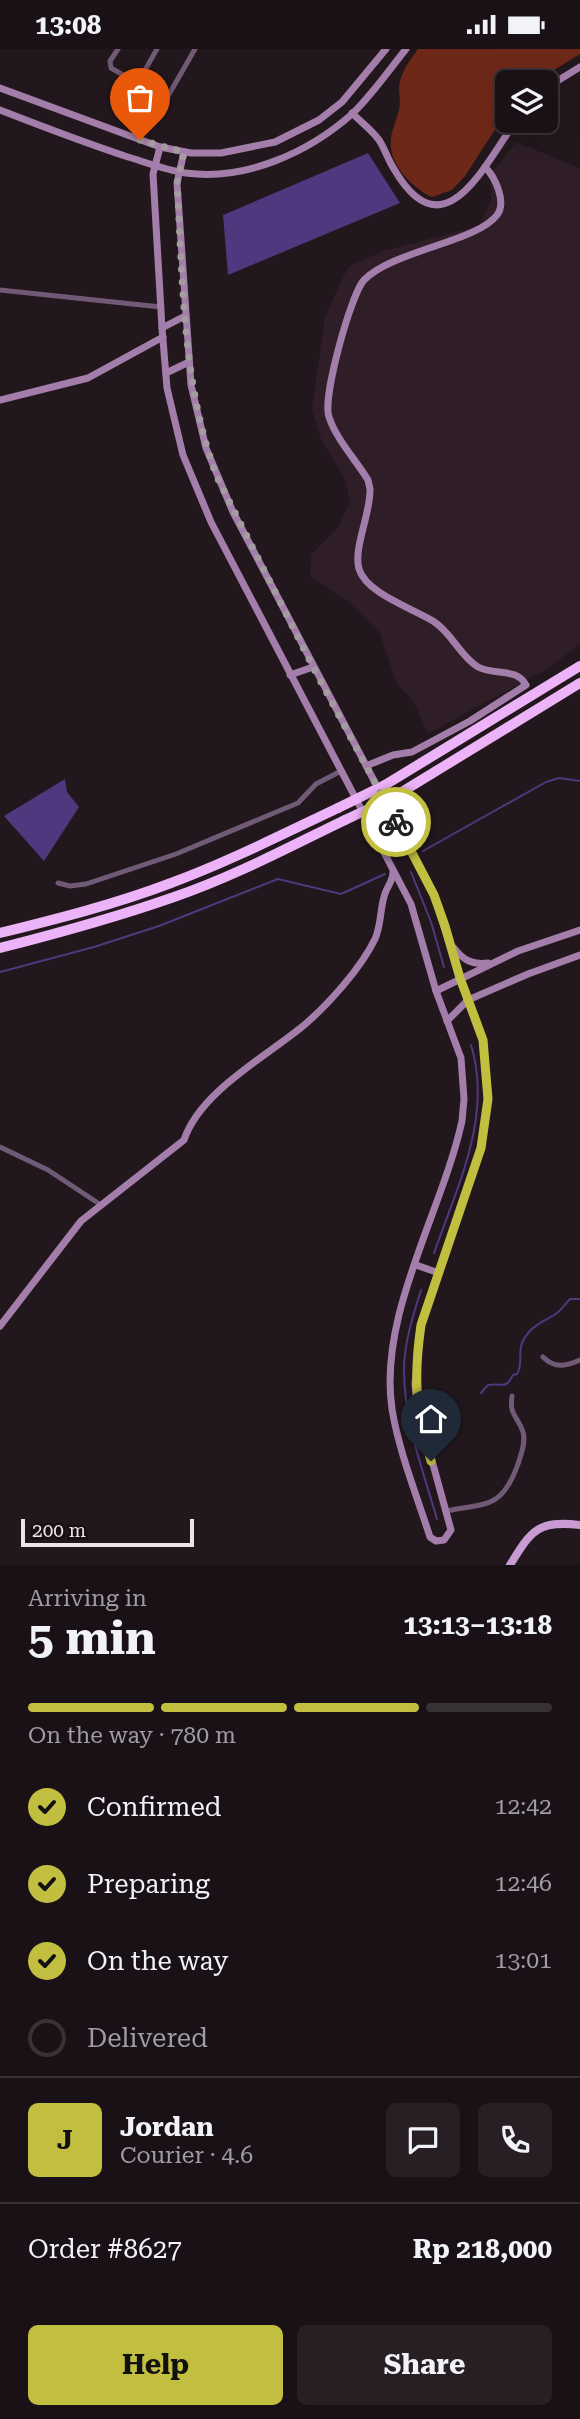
<!DOCTYPE html>
<meta charset="utf-8">
<style>
:root{--surface:#1a1116;--page:#271f23;--text:#f1f3f6;--muted:#9f9da1;--line:#383135;--accent:#c1be40}
body{margin:0;font-family:"Roboto Serif",serif;background:var(--page);color:var(--text);height:100vh;display:flex;flex-direction:column;font-size:26px;white-space:nowrap}
*{box-sizing:border-box;margin:0}
p{font-size:23px;color:var(--muted)}
.icon{flex:none;width:38px;height:38px;fill:none;stroke:currentColor;stroke-width:2;stroke-linecap:round;stroke-linejoin:round}
.map{position:relative;height:1516px;overflow:hidden}
.side{display:flex;flex-direction:column;background:var(--surface);flex:1}
.side>*{flex:none}
.buttons{position:absolute;left:495px;top:21px;display:grid;gap:14px}
.buttons a{display:grid;place-items:center;width:63px;height:63px;border-radius:10px;background:var(--surface);box-shadow:0 7px 28px #0002,0 0 0 2px var(--line);font-size:35px}
.scale{position:absolute;left:21px;bottom:18px;width:173px;box-sizing:border-box;padding-left:7px;border:4px solid #ece4e8;border-top:0;font-size:19px;line-height:24px;white-space:nowrap;color:#ece4e8;-webkit-text-stroke:5px #190e14;paint-order:stroke}
.pin{position:absolute;display:grid;place-items:center;width:60px;height:60px;color:#fff;margin:-72px -30px;border-radius:50% 50% 50% 0;rotate:-45deg;box-shadow:0 0 7px #0007}
.pin .icon{rotate:45deg}
.courier{position:absolute;display:grid;place-items:center;width:70px;height:70px;margin:-35px;border:5px solid #c1be40;border-radius:50%;background:#fff;color:#222;box-shadow:0 2px 9px #0007}
.headline em{font-style:normal;font-weight:700}
.headline div{display:flex;flex-direction:column-reverse}
.headline{display:flex;align-items:center;justify-content:space-between;height:119px;padding:0 28px}
h1{font-size:46px;font-weight:700;line-height:52px}
.bar{display:grid;grid-template-columns:repeat(4,1fr);gap:10px 7px;align-content:center;height:84px;padding:0 28px}
.bar i{height:9px;border-radius:5px;background:var(--line)}
.bar .current{background:var(--accent)}
.bar p{grid-column:span 4}
.line{display:flex;align-items:center;gap:18px;padding:0 28px;border-top:2px solid var(--line)}
.line div{flex:1}
.round{display:grid;place-items:center;flex:none;width:74px;height:74px;border-radius:10px;background:var(--page)}
ol{padding:0 28px;list-style:none}
li{display:flex;align-items:center;gap:21px;height:77px}
li p{margin-inline-start:auto}
li .icon{padding:7px;border-radius:50%;background:var(--accent);color:#111;stroke-width:4}
li:last-child{color:var(--muted)}
li i{width:38px;height:38px;border:4px solid var(--line);border-radius:50%}
.cta{display:flex;gap:14px;margin-top:auto;padding:14px 28px}
.cta a{flex:1;height:80px;border-radius:10px;background:var(--accent);color:#111;font-size:28px;font-weight:700;line-height:80px;text-align:center}
.cta a+a{background:var(--page);color:var(--text)}
.status{display:flex;justify-content:space-between;align-items:center;height:49px;padding:0 35px;background:var(--surface);direction:ltr}
.status svg{height:19px;fill:currentColor}
.map>svg:first-child{display:block}
.built{fill:#2f1e27}
.green{fill:#6e2818}
.water{fill:#4f387d}
.lines{fill:none;stroke-linecap:round;stroke-linejoin:round}
.stream{stroke:#4f387d;stroke-width:2}
.street{stroke:#715a75;stroke-width:5}
.secondary{stroke:#a37eaa;stroke-width:7}
.primary{stroke:#c99ad3;stroke-width:8}
.highway{stroke:#edb3f8;stroke-width:10}
.highway-bridge{stroke:#edb3f8;stroke-width:10}
.done{stroke:#a59ca1;stroke-width:7;stroke-dasharray:0 12.6}
.route{stroke:#c1be40;stroke-width:9}
</style>
<div class="status"><b>13:08</b><svg viewBox="0 0 49 12"><path d="M0 12V9h3v3zM5 12V6h3v6zM10 12V3h3v9zM15 12V0h3v12zM26 1h20v11H26zM47 4h2v5h-2z"/></svg></div>
<div class="map">
<svg width="580" height="1516" viewBox="0 0 580 1516">
<rect width="100%" height="100%" fill="#22171d"/>
<polygon class="built" points="516,93 580,119 580,595 547,620 428,685 414,653 397,635 380,584 348,552 310,528 311,506 338,478 350,452 344,428 321,390 312,360 325,268 348,218 383,202 479,177 491,150 491,125"/>
<path class="green" d="M418,0h162v5l-45,28h-27l-1,29 -42,65 -13,14 -20,7c-18,-8 -39,-29 -41,-49 -2,-14 5,-25 8,-38 2,-7 0,-15 0,-22 1,-16 11,-27 19,-39z"/>
<g class="water">
<polygon points="368,104 400,154 228,226 223,166"/>
<polygon points="65,730 67,743 79,758 44,812 4,767"/>
</g>
<g class="lines">
<g class="stream">
<polyline points="423,802 546,733 559,729 580,732"/>
<polyline points="411,823 431,873 444,918"/>
<polyline points="0,923 94,898 159,877 278,830 341,845 385,825"/>
<path d="M434,1204c23,-66 59,-137 37,-208"/>
<path d="M421,1241c-8,26 -17,53 -17,80 0,51 19,101 33,149"/>
<path d="M481,1344l7,-8c14,-3 17,6 25,-10l4,-1c6,-9 1,-20 5,-31 7,-16 19,-20 32,-28 6,-3 11,-11 16,-16h10"/>
</g>
<g class="street">
<polyline points="118,0 110,12 111,19 163,49 168,47 195,0"/>
<polyline points="137,35 157,0"/>
<polyline points="0,241 161,258"/>
<polyline points="58,834 70,837 86,835 176,805 298,754 316,735 341,722"/>
<polyline points="0,1098 48,1121 101,1156"/>
<path d="M543,1308c12,12 23,9 37,3"/>
<path d="M445,1462c42,-8 57,-2 73,-47 3,-9 8,-22 5,-32 -5,-16 -14,-16 -11,-36"/>
</g>
<g class="secondary">
<polyline points="0,39 160,98 191,104 221,104 275,93 319,71 342,53 386,0"/>
<polyline points="546,39 580,18"/>
<path d="M0,61c41,16 83,32 125,46 20,6 40,14 61,17 59,8 122,-20 166,-59 20,-19 37,-44 54,-65"/>
<path d="M352,64c9,9 20,17 27,27 6,9 9,20 15,29 50,86 90,-4 122,-48"/>
<path d="M160,98l-7,27 9,154 5,60 16,67 28,67 200,382 25,87 25,67 3,41 -2,22c-20,91 -84,194 -70,288 7,43 25,87 38,128l6,4 8,-1 7,-10 -34,-124 -2,-22 6,-59 60,-177 7,-49 -5,-59 -23,-62 -26,-83 -201,-383 -27,-64 -15,-63 -14,-202 7,-31"/>
<polyline points="162,279 185,267"/>
<polyline points="166,324 189,313"/>
<polyline points="0,351 88,329 163,288"/>
<polyline points="290,626 313,618"/>
<path d="M366,717l27,-11 19,-3 58,-31 56,-36c-10,-18 -31,-9 -48,-18 -18,-11 -26,-34 -45,-46 -21,-13 -67,-28 -74,-52 -6,-21 12,-56 11,-80l-2,-9c-12,-20 -32,-41 -39,-63 -7,-19 22,-123 35,-137 30,-30 113,-38 133,-65 10,-13 -2,-38 -12,-48"/>
<path d="M454,899c9,12 18,17 34,15"/>
<polyline points="436,942 518,902 580,881"/>
<polyline points="447,972 468,951 528,925 580,906"/>
<polyline points="416,1216 439,1224"/>
<path d="M0,1277l81,-105 103,-81c16,-48 80,-82 119,-114 25,-21 58,-58 72,-87 6,-13 5,-29 9,-42 2,-10 9,-15 9,-25"/>
</g>
<path class="primary" d="M510,1516c21,-34 27,-45 70,-40"/>
<g class="highway">
<polyline points="385,736 580,617"/>
<polyline points="392,749 580,634"/>
<path d="M0,884c57,-14 116,-29 171,-50 57,-21 112,-49 167,-75"/>
<path d="M0,899c59,-15 117,-31 174,-51 59,-20 115,-50 171,-77"/>
</g>
<g class="highway-bridge">
<polyline points="338,759 385,736"/>
<polyline points="345,771 392,749"/>
</g>
</g>
<g class="lines">
<path class="done" d="M140,91l44,12 -7,31c6,99 5,200 40,294l96,190 83,155"/>
<path class="route" d="M396,773l38,73 11,31 15,52 23,62 5,59 -7,49 -60,177c-8,55 -5,83 10,136"/>
</g>
</svg>
<div class="buttons">
<a><svg class="icon" aria-label="layers" viewBox="0 0 24 24"><path d="M12 4l9 5-9 5-9-5zM3 14l9 5 9-5"/></svg></a>
</div>
<div class="scale">200 m</div>
<div class="pin" style="left:140px;top:91px;background:#ea580c"><svg class="icon" aria-label="bag" viewBox="0 0 24 24"><path d="M5 8h14l-1 12H6zM9 8a3 3 0 0 1 6 0"/></svg></div>
<div class="pin" style="left:431px;top:1412px;background:#1f2937"><svg class="icon" aria-label="home" viewBox="0 0 24 24"><path d="M3 11l9-7 9 7M6 9v11h12V9"/></svg></div>
<div class="courier" style="left:396px;top:773px"><svg class="icon" aria-label="bike" viewBox="0 0 24 24"><circle cx="6" cy="16" r="4"/><circle cx="18" cy="16" r="4"/><path d="M6 16l4-8h5l3 8M10 8l3 8H6M13 5h3"/></svg></div>
</div>
<section class="side">
<div class="headline"><div><h1>5 min</h1><p>Arriving in</p></div><em>13:13–13:18</em></div>
<div class="bar"><i class="current"></i><i class="current"></i><i class="current"></i><i></i><p>On the way · 780 m</p></div>
<ol>
<li><svg class="icon" aria-label="check" viewBox="0 0 24 24"><path d="M5 12l5 5 9-10"/></svg>Confirmed<p>12:42</p></li>
<li><svg class="icon" aria-label="check" viewBox="0 0 24 24"><path d="M5 12l5 5 9-10"/></svg>Preparing<p>12:46</p></li>
<li><svg class="icon" aria-label="check" viewBox="0 0 24 24"><path d="M5 12l5 5 9-10"/></svg>On the way<p>13:01</p></li>
<li><i></i>Delivered</li>
</ol>
<div class="line" style="height:126px"><b class="round" style="background:var(--accent);color:#111">J</b><div><b>Jordan</b><p>Courier · 4.6</p></div><a class="round"><svg class="icon" aria-label="chat" viewBox="0 0 24 24"><path d="M4 5h16v11H9l-5 4z"/></svg></a><a class="round"><svg class="icon" aria-label="phone" viewBox="0 0 24 24"><path d="M5 4h4l2 5-3 2q2 4 5 5l2-3 5 2v4C11 20 4 13 5 4z"/></svg></a></div>
<div class="line" style="height:91px"><div>Order #8627</div><b>Rp 218,000</b></div>
<div class="cta"><a>Help</a><a>Share</a></div>
</section>
